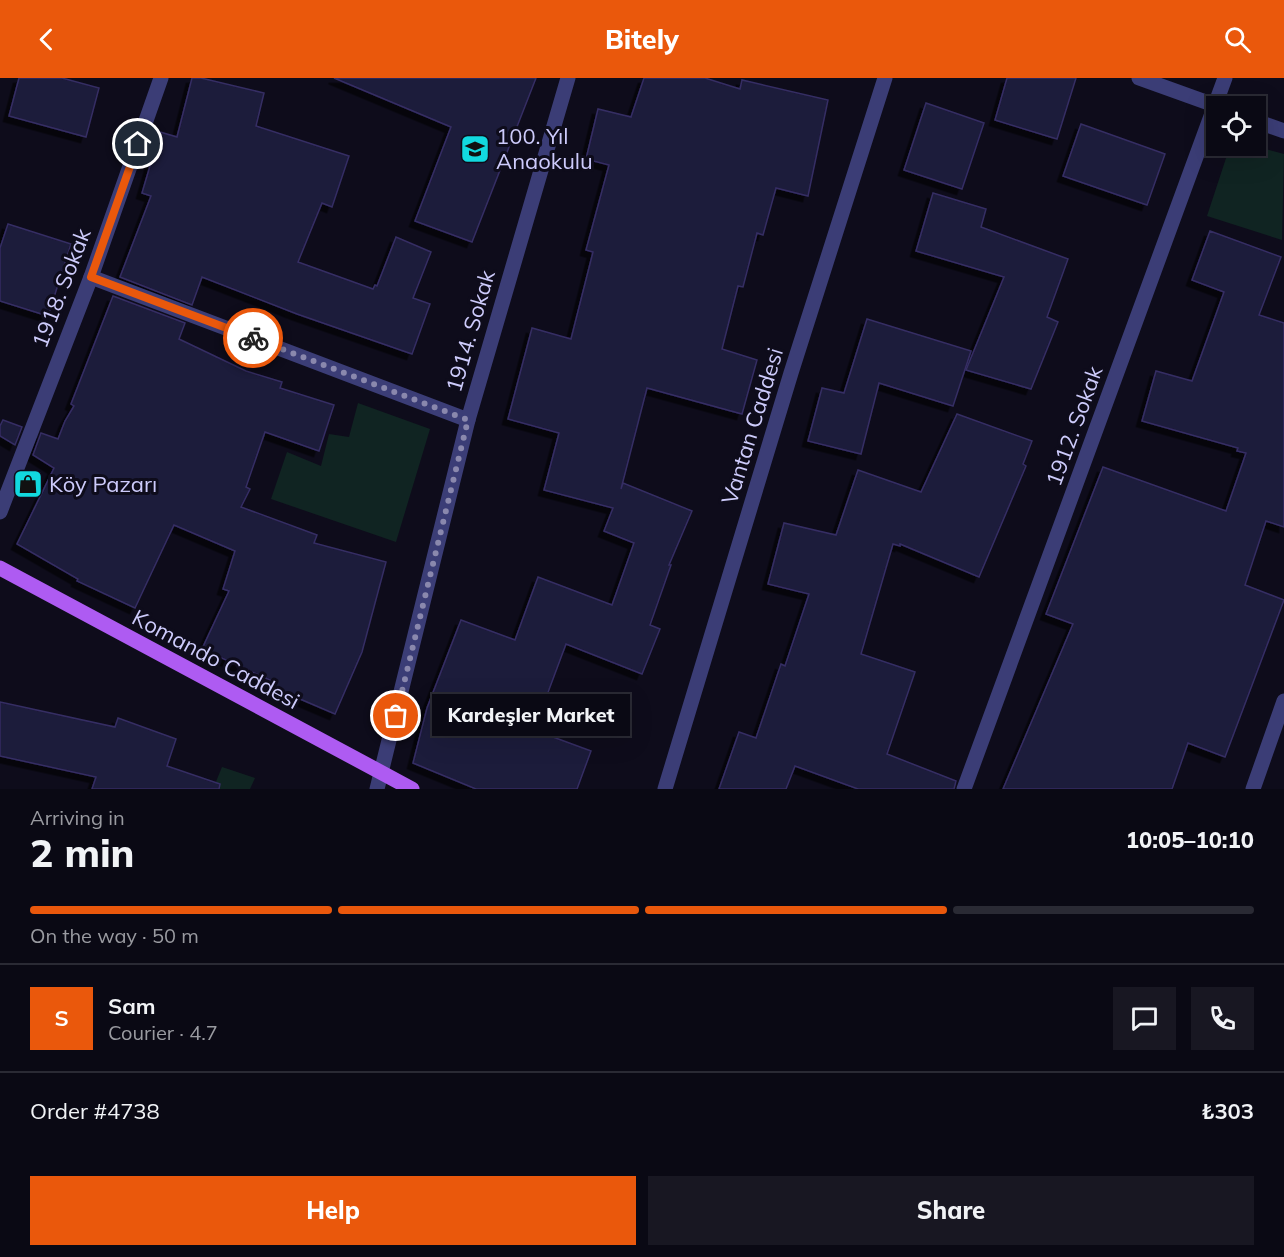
<!DOCTYPE html>
<meta charset="utf-8">
<style>
:root{--surface:#0a0914;--page:#181722;--text:#f1f3f6;--muted:#999aa0;--line:#2a2a34;--accent:#ea580c}
body{margin:0;font-family:Mulish,sans-serif;background:var(--page);color:var(--text);height:100vh;display:flex;flex-direction:column;font-size:22px;white-space:nowrap}
*{box-sizing:border-box;margin:0}
p{font-size:20px;color:var(--muted)}
.icon{flex:none;width:33px;height:33px;fill:none;stroke:currentColor;stroke-width:2;stroke-linecap:round;stroke-linejoin:round}
.map{position:relative;height:711px;overflow:hidden}
.panel{display:flex;flex-direction:column;background:var(--surface);flex:1}
.panel>*{flex:none}
.buttons{position:absolute;left:1206px;top:18px;display:grid;gap:12px}
.buttons a{display:grid;place-items:center;width:60px;height:60px;border-radius:0px;background:var(--surface);box-shadow:0 6px 24px #0002,0 0 0 2px var(--line);font-size:30px}
.pin{position:absolute;display:grid;place-items:center;width:51px;height:51px;color:#fff;margin:-26px;border:3px solid #fff;border-radius:50%;box-shadow:0 2px 6px #0007}
.courier{position:absolute;display:grid;place-items:center;width:60px;height:60px;margin:-30px;border:4px solid #ea580c;border-radius:50%;background:#fff;color:#222;box-shadow:0 2px 8px #0007}
.bubble{position:absolute;height:42px;border-radius:0px;background:var(--surface);box-shadow:0 6px 24px #0002,0 0 0 2px var(--line);font-size:20px;font-weight:800;line-height:42px;text-align:center}
.headline em{font-style:normal;font-weight:800}
.headline div{display:flex;flex-direction:column-reverse}
.headline{display:flex;align-items:center;justify-content:space-between;height:102px;padding:0 30px}
h1{font-size:39px;font-weight:800;line-height:45px}
.bar{display:grid;grid-template-columns:repeat(4,1fr);gap:9px 6px;align-content:center;height:72px;padding:0 30px}
.bar i{height:8px;border-radius:4px;background:var(--line)}
.bar .current{background:var(--accent)}
.bar p{grid-column:span 4}
.line{display:flex;align-items:center;gap:15px;padding:0 30px;border-top:2px solid var(--line)}
.line div{flex:1}
.round{display:grid;place-items:center;flex:none;width:63px;height:63px;border-radius:0px;background:var(--page)}
.button{display:flex;gap:12px;margin-top:auto;padding:12px 30px}
.button a{flex:1;height:69px;border-radius:0px;background:var(--accent);color:#fff;font-size:24px;font-weight:800;line-height:69px;text-align:center}
.button a+a{background:var(--page);color:var(--text)}
header{display:flex;justify-content:space-between;align-items:center;height:78px;padding:0 30px;background:var(--accent);color:#fff;font-size:27px;font-weight:800}
.map>svg:first-child{display:block}
.green{fill:#102422}
.building{fill:#1e1a3a;stroke:#352e64;stroke-width:1.5;filter:url(#shadow)}
.lines{fill:none;stroke-linecap:round;stroke-linejoin:round}
.minor{stroke:#3b3d76;stroke-width:15}
.major{stroke:#ae5bf2;stroke-width:15}
.done{stroke:#8a88ad;stroke-width:6;stroke-dasharray:0 10.8}
.route{stroke:#ea580c;stroke-width:8}
.labels{text-anchor:middle;dominant-baseline:central;stroke-width:6;stroke-linejoin:round;paint-order:stroke}
.poi-label{font-size:22px;fill:#cdcbfb;stroke:#0e0c1b;text-anchor:start}
.street-label{font-size:22px;fill:#cdcbfb;stroke:#0e0c1b}
</style>
<header><svg class="icon" aria-label="back" viewBox="0 0 24 24"><path d="M15 5l-7 7 7 7"/></svg>Bitely<svg class="icon" aria-label="search" viewBox="0 0 24 24"><circle cx="10" cy="10" r="6"/><path d="M15 15l6 6"/></svg></header>
<div class="map">
<svg width="1284" height="711" viewBox="0 0 1284 711">
<defs>
<filter id="shadow"><feDropShadow dx="-5.5" dy="5.5" stdDeviation="0" flood-color="#0009"/></filter>
</defs>
<rect width="100%" height="100%" fill="#0e0c1b"/>
<g class="green">
<polygon points="1230,68 1255,68 1284,76 1282,162 1207,138"/>
<polygon points="358,325 430,351 396,464 271,421 287,374 321,388 329,356 349,359"/>
<polygon points="222,689 255,700 250,711 213,711"/>
</g>
<g class="building">
<polygon points="19,0 62,0 99,10 86,59 9,38"/>
<polygon points="192,0 201,0 264,15 256,48 349,78 332,129 322,125 298,184 373,211 375,207 377,208 396,159 431,174 413,220 430,226 412,276 297,236 202,199 192,227 120,199 151,118 142,115 160,54 177,59"/>
<polygon points="334,0 536,0 472,164 415,143 451,49"/>
<polygon points="644,0 705,0 740,11 742,2 828,22 808,118 776,110 763,157 757,155 743,209 738,208 722,271 757,282 742,336 647,310 621,411 623,405 692,433 669,487 671,487 650,547 660,551 642,596 566,566 534,652 591,673 577,711 476,711 413,685 427,630 461,542 515,562 538,499 612,527 634,465 604,453 613,430 544,412 559,355 508,341 532,250 571,261 593,174 586,172 609,87 586,81 598,31 631,39"/>
<polygon points="1007,0 1076,0 1057,61 995,42"/>
<polygon points="926,25 984,45 962,111 904,92"/>
<polygon points="1081,46 1165,76 1147,127 1063,98"/>
<polygon points="933,115 986,131 981,149 1068,181 1047,239 1058,244 1031,311 966,292 1004,199 916,173"/>
<polygon points="8,146 71,166 48,238 0,223 0,170"/>
<polygon points="1210,153 1281,179 1259,237 1284,245 1284,449 1266,443 1245,507 1284,522 1225,679 1188,665 1172,711 1003,711 1073,546 1046,536 1103,389 1226,433 1246,375 1237,373 1238,370 1142,343 1156,293 1192,303 1224,214 1192,202"/>
<polygon points="113,218 185,245 179,261 246,293 282,304 280,310 334,327 319,373 265,354 246,409 250,411 241,429 317,457 314,465 386,484 362,574 335,636 272,609 274,604 202,571 229,513 223,511 235,473 174,447 135,530 77,503 78,501 17,466 54,390 33,377 41,355 58,361 65,343 74,328 71,326"/>
<polygon points="867,241 971,273 953,328 879,305 861,376 808,363 822,310 844,315"/>
<polygon points="957,336 1032,363 1023,386 1026,388 979,499 900,466 900,468 893,466 861,576 915,594 887,676 956,703 954,711 858,711 795,688 786,711 719,711 739,654 756,660 781,586 785,588 809,516 768,506 784,445 836,457 858,392 921,414"/>
<polygon points="3,342 22,349 15,367 0,358 0,348"/>
<polygon points="0,624 115,649 118,640 176,661 167,688 220,706 219,711 92,711 96,699 0,678"/>
</g>
<g class="lines">
<g class="minor">
<polyline points="1139,0 1217,28"/>
<polyline points="1256,43 1284,53"/>
<polyline points="91,199 468,342"/>
<polyline points="0,434 91,199 161,0"/>
<polyline points="377,711 468,342 568,0"/>
<polyline points="665,711 791,295 885,0"/>
<polyline points="964,711 1225,0"/>
<polyline points="1253,711 1284,623"/>
</g>
<polyline class="major" points="0,490 412,711"/>
</g>
<g class="lines">
<polyline class="done" points="253,260 468,342 396,638"/>
<polyline class="route" points="138,66 91,199 253,260"/>
</g>
<defs>
<g id="school-square" transform="scale(1.5)"><rect x="-9" y="-9" width="18" height="18" rx="4" fill="#12d9df" stroke="#0e0c1b"/><path d="M0-5L7-2L0 1L-7-2ZM-4 1L0 2.5L4 1V4Q0 6-4 4Z" fill="#111"/></g>
<g id="shop-square" transform="scale(1.5)"><rect x="-9" y="-9" width="18" height="18" rx="4" fill="#12d9df" stroke="#0e0c1b"/><path d="M-5-2.5h2.3a2.7 3.5 0 0 1 5.4 0H5L5.5 6h-11ZM-1.5-2.5h3a1.5 2.3 0 0 0-3 0Z" fill="#111"/></g>
</defs>
<g fill-rule="evenodd">
<use href="#school-square" x="475" y="71"/>
<use href="#shop-square" x="28" y="406"/>
</g>
<g class="labels">
<g class="poi-label">
<text x="496" y="58">100. Yıl<tspan x="496" dy="25">Anaokulu</tspan></text>
<text x="49" y="406">Köy Pazarı</text>
</g>
<g class="street-label">
<text transform="translate(61 210) rotate(-69)">1918. Sokak</text>
<text transform="translate(470 253) rotate(-74)">1914. Sokak</text>
<text transform="translate(752 348) rotate(-73)">Vantan Caddesi</text>
<text transform="translate(1074 348) rotate(-70)">1912. Sokak</text>
<text transform="translate(216 581) rotate(28)">Komando Caddesi</text>
</g>
</g>
</svg>
<div class="buttons">
<a><svg class="icon" aria-label="locate" viewBox="0 0 24 24"><circle cx="12" cy="12" r="6"/><path d="M12 2v4M12 18v4M2 12h4M18 12h4"/></svg></a>
</div>
<div class="pin" style="left:396px;top:638px;background:#ea580c"><svg class="icon" aria-label="bag" viewBox="0 0 24 24"><path d="M5 8h14l-1 12H6zM9 8a3 3 0 0 1 6 0"/></svg></div>
<div class="pin" style="left:138px;top:66px;background:#1f2937"><svg class="icon" aria-label="home" viewBox="0 0 24 24"><path d="M3 11l9-7 9 7M6 9v11h12V9"/></svg></div>
<div class="courier" style="left:253px;top:260px"><svg class="icon" aria-label="bike" viewBox="0 0 24 24"><circle cx="6" cy="16" r="4"/><circle cx="18" cy="16" r="4"/><path d="M6 16l4-8h5l3 8M10 8l3 8H6M13 5h3"/></svg></div>
<div class="bubble" style="left:432px;top:616px;width:198px">Kardeşler Market</div>
</div>
<section class="panel">
<div class="headline"><div><h1>2 min</h1><p>Arriving in</p></div><em>10:05–10:10</em></div>
<div class="bar"><i class="current"></i><i class="current"></i><i class="current"></i><i></i><p>On the way · 50 m</p></div>
<div class="line" style="height:108px"><b class="round" style="background:var(--accent);color:#fff">S</b><div><b>Sam</b><p>Courier · 4.7</p></div><a class="round"><svg class="icon" aria-label="chat" viewBox="0 0 24 24"><path d="M4 5h16v11H9l-5 4z"/></svg></a><a class="round"><svg class="icon" aria-label="phone" viewBox="0 0 24 24"><path d="M5 4h4l2 5-3 2q2 4 5 5l2-3 5 2v4C11 20 4 13 5 4z"/></svg></a></div>
<div class="line" style="height:78px"><div>Order #4738</div><b>₺303</b></div>
<div class="button"><a>Help</a><a>Share</a></div>
</section>
